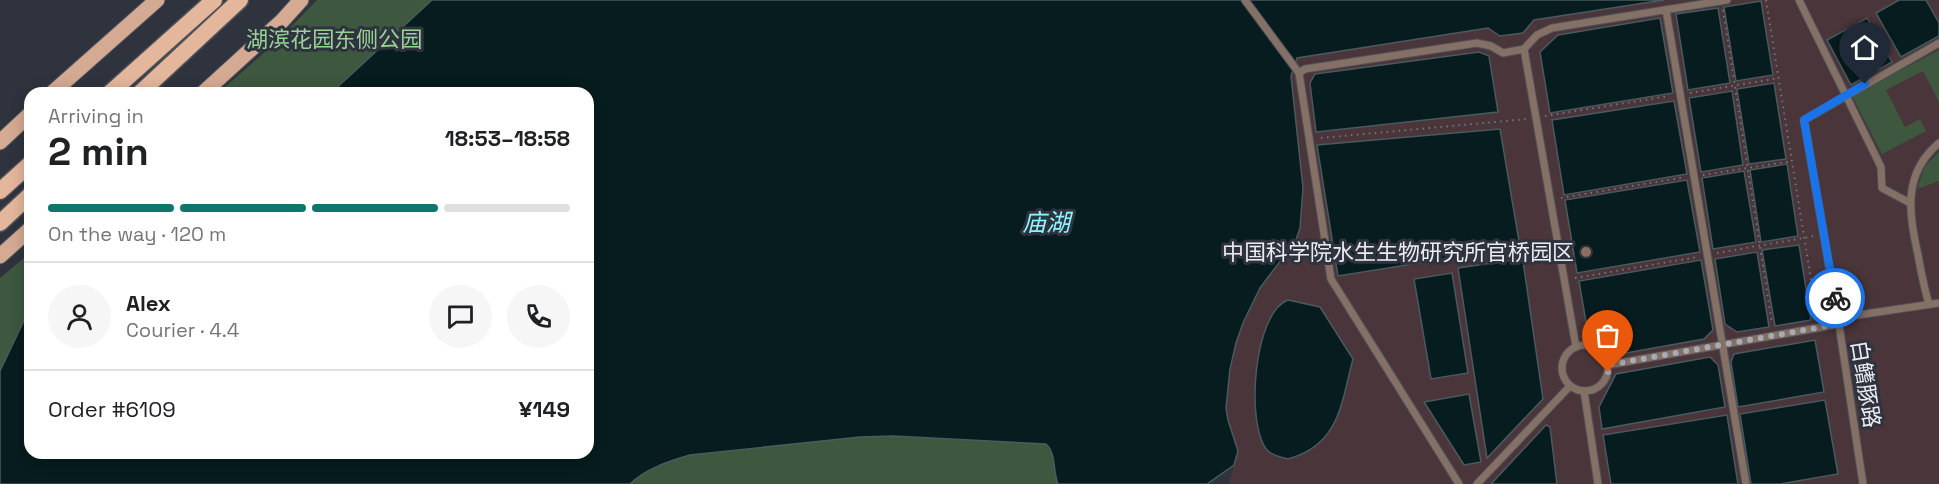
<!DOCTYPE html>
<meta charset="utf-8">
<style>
:root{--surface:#fff;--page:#f6f6f6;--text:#202124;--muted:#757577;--line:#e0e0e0;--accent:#0f766e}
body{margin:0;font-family:"Space Grotesk","Noto Sans SC",sans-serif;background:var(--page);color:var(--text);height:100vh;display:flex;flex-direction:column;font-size:22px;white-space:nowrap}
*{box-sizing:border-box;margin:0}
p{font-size:20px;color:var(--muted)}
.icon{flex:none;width:33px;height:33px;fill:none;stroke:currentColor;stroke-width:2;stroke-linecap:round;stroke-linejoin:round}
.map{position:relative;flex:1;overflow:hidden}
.drawer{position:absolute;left:24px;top:87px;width:570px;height:372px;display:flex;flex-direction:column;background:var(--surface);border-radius:18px;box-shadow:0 3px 15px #0003}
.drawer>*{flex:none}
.pin{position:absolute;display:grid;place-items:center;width:51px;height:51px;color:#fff;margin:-62px -26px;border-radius:50% 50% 50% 0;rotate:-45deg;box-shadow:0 0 6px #0007}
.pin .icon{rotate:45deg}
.courier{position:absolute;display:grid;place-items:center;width:60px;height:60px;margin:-30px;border:4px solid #1a73e8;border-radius:50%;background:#fff;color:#222;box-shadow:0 2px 8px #0007}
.summary em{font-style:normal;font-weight:700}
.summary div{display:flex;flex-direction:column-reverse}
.summary{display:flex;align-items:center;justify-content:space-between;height:102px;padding:0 24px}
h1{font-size:39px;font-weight:700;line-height:45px}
.bar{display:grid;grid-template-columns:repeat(4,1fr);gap:9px 6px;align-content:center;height:72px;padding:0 24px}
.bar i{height:8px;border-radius:4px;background:var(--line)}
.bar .selected{background:var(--accent)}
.bar p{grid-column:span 4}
.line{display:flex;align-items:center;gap:15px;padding:0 24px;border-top:2px solid var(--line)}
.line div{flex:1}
.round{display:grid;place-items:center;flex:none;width:63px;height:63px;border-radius:32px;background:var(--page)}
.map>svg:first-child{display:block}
.education{fill:#49353a}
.green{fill:#3d583e}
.water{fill:#071c1e;stroke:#4b5a5e;stroke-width:1.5}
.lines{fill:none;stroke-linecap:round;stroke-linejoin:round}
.service-casing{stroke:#4d515a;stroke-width:9}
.primary-casing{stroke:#4d515a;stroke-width:17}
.trunk-casing{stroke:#4d515a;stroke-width:19}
.path{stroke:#73767f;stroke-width:2;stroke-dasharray:1.5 4.5;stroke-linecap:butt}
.service{stroke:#847064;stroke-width:7}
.primary{stroke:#d4aa93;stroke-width:15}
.trunk{stroke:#e4b69c;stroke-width:16}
.done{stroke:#a8abb3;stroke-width:6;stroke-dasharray:0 10.8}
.route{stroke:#1a73e8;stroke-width:8}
.education-dot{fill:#8d6e63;stroke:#2f333d;stroke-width:2}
.labels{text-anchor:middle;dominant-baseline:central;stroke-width:6;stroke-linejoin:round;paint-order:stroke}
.park-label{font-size:22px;fill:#98d299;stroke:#2f333d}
.poi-label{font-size:22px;fill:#e9ecf2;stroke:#2f333d;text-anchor:end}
.street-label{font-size:22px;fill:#e9ecf2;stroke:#2f333d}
.water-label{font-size:24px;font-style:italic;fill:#8bf5fe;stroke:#2f333d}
</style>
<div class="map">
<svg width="1939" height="484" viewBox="0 0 1939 484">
<rect width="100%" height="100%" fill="#2f333d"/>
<polygon class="education" points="1474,0 1939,0 1939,484 1229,484 1234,465 1194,443 1272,62"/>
<g class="green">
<polygon points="317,0 432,0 331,93 218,93 275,43"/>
<polygon points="1939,50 1939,102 1923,71 1886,90 1905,127 1920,119 1926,131 1882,154 1852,96"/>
<polygon points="1939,152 1939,181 1917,189 1925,166"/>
<polygon points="30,253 30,308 0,371 0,278"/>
<path d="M893,436l153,8c10,8 7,28 12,40h-428c15,-15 39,-23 60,-29l170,-18z"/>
</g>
<g class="water">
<path d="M432,0h1232l-130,20 -11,13 -23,3 -12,-8 -191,30 -6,18 12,112 -3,40 -4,12 -36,48 -17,35 -7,20 -6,26 -4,39 2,12 10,31 -4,14 -27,19h-149c-5,-12 -2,-32 -12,-40l-153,-8 -33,1 -170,18c-21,6 -45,14 -60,29h-630v-113l30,-63v145h558v-360h-257z"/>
<polygon points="1899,0 1926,0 1939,23 1939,36 1901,57 1876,13"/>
<polygon points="1761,1 1773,75 1736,81 1724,7"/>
<polygon points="1718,8 1730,83 1688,90 1676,14"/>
<polygon points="1660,18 1673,93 1550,113 1540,52 1558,35"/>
<polygon points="1867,18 1892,62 1851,85 1827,40"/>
<polygon points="1479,52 1489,56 1498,112 1316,132 1310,83 1315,74"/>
<polygon points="1774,83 1786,159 1749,164 1737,89"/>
<polygon points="1732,91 1743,165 1701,172 1689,98"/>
<polygon points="1674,101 1687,174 1564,195 1552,120"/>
<polygon points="1500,129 1520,247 1338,276 1317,145"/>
<polygon points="1787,164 1798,236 1761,242 1750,170"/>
<polygon points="1744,171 1756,242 1713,249 1702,178"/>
<polygon points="1687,180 1700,252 1577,273 1565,200"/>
<polygon points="1799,245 1811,320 1775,326 1762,250"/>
<polygon points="1757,252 1769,327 1737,332 1725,324 1715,259"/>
<polygon points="1519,259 1523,261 1543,399 1487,458 1458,268"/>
<polygon points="1701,260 1713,330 1704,339 1615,355 1588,334 1579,281"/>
<polygon points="1452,273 1468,373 1431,379 1414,279"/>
<path d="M1288,300l32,7 33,52c-12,44 -13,86 -65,100 -7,-2 -15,-3 -21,-9 -22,-27 -13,-138 21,-150z"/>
<polygon points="1815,340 1824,392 1738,407 1731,362 1734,354"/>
<polygon points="1710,357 1718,365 1725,407 1602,429 1599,407 1616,374"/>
<polygon points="1469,394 1481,462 1464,465 1424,402"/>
<polygon points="1825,400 1838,474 1780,484 1751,484 1740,414"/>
<polygon points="1727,415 1738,484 1611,484 1603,435"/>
<polygon points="1546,425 1550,427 1557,484 1491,484"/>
</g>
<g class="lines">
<g class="service-casing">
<g id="service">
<polyline points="1245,0 1299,73 1331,279 1459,484"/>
<polyline points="1799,0 1881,167 1882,188 1910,203"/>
<polyline points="1666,10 1746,484"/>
<polyline points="1524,49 1576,347"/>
<polyline points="1299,73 1305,69 1477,43 1491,46 1503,53 1524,49 1537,35 1552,28 1727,0"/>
<path d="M1929,304c-5,-16 -8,-33 -11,-49 -9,-42 -16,-81 21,-112"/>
<polyline points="1838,318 1939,303"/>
<circle cx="1585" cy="368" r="23"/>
<polyline points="1608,365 1839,324"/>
<polyline points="1584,391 1598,484"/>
<polyline points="1477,484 1570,386"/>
<polyline points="1863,484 1838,318 1804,120 1939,43"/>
</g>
</g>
<g class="primary-casing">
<g id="primary">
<polyline points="52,93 157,0"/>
<polyline points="203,93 282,21 301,0"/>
<polyline points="0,142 30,114"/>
<polyline points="0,256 30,229"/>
</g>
</g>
<g class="trunk-casing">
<g id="trunk">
<polyline points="110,93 214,0"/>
<polyline points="140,93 240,0"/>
<polyline points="0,191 30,164"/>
<polyline points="0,223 30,195"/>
</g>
</g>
<g class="path">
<polyline points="1766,0 1817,317"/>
<polyline points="1723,10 1772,324"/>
<polyline points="1690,93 1779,78"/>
<polyline points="1545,116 1669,96"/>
<polyline points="1321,138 1527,119"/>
<polyline points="1703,175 1792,161"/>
<polyline points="1561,198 1685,177"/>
<polyline points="1717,253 1815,236"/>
<polyline points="1575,278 1697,257"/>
</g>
<use href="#service" class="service"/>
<use href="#primary" class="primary"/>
<use href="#trunk" class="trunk"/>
</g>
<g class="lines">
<polyline class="done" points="1608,372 1608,365 1839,324 1835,298"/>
<polyline class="route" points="1835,298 1804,120 1865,84"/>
</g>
<circle class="education-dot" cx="1586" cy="252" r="6"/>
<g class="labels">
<g class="park-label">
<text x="334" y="39">湖滨花园东侧公园</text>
</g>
<g class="poi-label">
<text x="1574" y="252">中国科学院水生生物研究所官桥园区</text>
</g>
<g class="street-label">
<text transform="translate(1866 384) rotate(81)">白鳍豚路</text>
</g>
<g class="water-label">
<text x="1046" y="222">庙湖</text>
</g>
</g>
</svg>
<div class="pin" style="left:1608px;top:372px;background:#ea580c"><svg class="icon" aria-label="bag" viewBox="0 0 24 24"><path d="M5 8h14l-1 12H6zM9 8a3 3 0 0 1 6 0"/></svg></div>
<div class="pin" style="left:1865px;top:84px;background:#1f2937"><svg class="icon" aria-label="home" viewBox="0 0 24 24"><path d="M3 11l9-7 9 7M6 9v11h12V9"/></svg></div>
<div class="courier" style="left:1835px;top:298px"><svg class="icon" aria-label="bike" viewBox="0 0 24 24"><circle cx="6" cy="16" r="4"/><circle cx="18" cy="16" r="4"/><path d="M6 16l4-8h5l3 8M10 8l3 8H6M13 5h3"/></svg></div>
<section class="drawer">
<div class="summary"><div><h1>2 min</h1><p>Arriving in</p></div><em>18:53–18:58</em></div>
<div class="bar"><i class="selected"></i><i class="selected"></i><i class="selected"></i><i></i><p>On the way · 120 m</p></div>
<div class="line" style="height:108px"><a class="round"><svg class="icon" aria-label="person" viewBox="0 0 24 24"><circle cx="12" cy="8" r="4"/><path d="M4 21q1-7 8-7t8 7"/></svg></a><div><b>Alex</b><p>Courier · 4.4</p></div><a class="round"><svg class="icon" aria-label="chat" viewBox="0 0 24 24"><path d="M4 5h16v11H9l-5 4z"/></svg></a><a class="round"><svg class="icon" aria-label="phone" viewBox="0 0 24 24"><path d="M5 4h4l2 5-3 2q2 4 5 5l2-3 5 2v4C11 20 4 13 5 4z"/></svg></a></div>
<div class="line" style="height:78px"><div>Order #6109</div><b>¥149</b></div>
</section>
</div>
